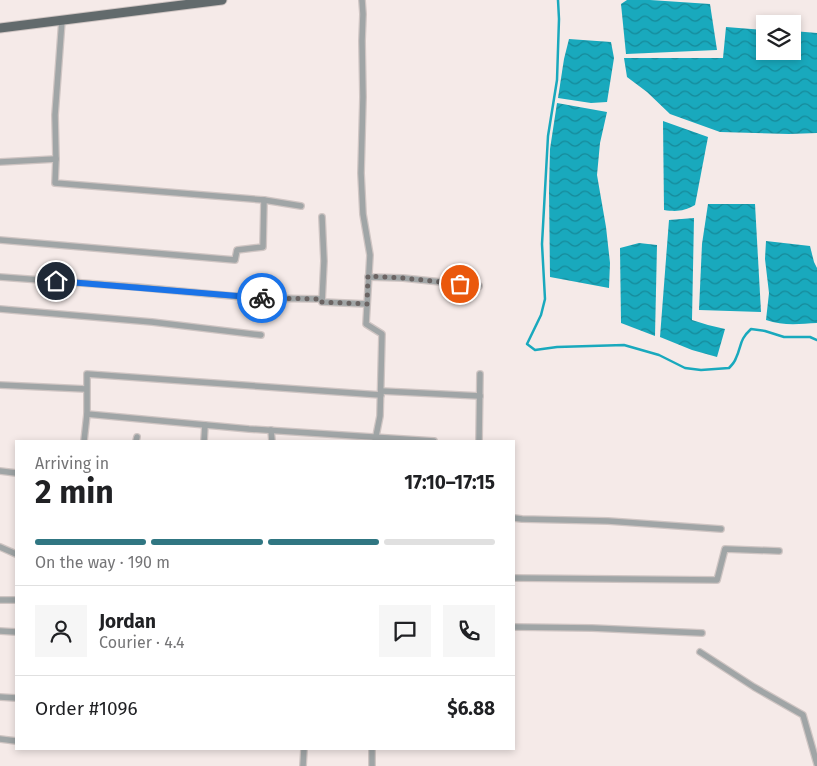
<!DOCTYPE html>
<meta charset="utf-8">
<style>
:root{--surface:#fff;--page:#f6f6f6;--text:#202124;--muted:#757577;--line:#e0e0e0;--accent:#307682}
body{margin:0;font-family:"Fira Sans",sans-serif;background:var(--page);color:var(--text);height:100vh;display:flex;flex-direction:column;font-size:19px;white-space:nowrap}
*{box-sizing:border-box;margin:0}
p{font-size:16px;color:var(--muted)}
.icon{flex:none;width:28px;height:28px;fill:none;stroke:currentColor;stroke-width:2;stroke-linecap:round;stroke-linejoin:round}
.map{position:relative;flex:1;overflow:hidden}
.details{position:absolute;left:15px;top:440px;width:500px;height:310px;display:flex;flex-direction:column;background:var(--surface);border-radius:0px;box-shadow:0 2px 8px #0003}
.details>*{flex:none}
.fabs{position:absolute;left:756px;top:15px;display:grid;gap:10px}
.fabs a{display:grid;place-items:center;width:45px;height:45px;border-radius:0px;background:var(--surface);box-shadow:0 2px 8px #0003;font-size:25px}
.pin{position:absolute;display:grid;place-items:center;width:42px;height:42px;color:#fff;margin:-21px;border:2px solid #fff;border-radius:50%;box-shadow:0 1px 5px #0007}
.courier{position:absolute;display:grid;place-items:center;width:50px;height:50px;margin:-25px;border:4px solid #1a73e8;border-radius:50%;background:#fff;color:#222;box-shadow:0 1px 6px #0007}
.headline em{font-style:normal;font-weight:700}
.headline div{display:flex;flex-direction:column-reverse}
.headline{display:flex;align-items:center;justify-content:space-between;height:85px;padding:0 20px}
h1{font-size:32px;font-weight:700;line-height:38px}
.bar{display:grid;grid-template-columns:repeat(4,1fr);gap:8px 5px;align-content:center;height:60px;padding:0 20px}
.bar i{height:6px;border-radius:4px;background:var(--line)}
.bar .selected{background:var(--accent)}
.bar p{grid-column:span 4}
.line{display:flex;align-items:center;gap:12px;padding:0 20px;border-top:1px solid var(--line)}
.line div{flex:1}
.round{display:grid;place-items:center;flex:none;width:52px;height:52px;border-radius:0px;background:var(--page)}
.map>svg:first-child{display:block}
.water{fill:url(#water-waves)}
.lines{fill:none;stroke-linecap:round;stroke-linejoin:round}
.stream{stroke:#19a9bd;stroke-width:2.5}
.minor-casing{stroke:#cfc5c3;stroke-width:8}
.primary-casing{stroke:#cfc5c3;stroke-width:11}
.minor{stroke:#a0a5a6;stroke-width:5.5}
.primary{stroke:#626a6c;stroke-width:9}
.done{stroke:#6b6463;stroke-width:5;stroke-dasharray:0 9}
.route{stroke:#1a73e8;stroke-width:6}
</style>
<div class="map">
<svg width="817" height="766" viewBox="0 0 817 766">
<defs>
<pattern id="water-waves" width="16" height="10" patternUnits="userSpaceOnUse" patternTransform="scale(1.25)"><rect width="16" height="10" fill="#19a9bd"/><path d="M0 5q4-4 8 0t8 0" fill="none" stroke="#168999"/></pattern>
</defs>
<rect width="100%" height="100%" fill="#f5eae8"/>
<g class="water">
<polygon points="627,0 650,0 710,4 717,50 626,54 621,4"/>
<polygon points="726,27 765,30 765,51 792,51 793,31 817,33 817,133 789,134 720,132 670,114 647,92 627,77 624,58 723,58"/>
<polygon points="569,39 611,42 614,58 607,102 591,103 558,98 564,59"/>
<polygon points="557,103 607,112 600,143 597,175 606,227 610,263 609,288 550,277 549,191 550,149"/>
<path d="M663,121l45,16 -13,68c-11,6 -18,7 -31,5z"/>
<polygon points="708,204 755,204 761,312 699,310 702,244"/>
<polygon points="694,218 692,320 708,325 725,329 717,357 692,350 660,337 669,220"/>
<path d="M766,241l44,5 4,16 3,6v55c-18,1 -34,3 -51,-3l3,-27 -4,-34z"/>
<polygon points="639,243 657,245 655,336 621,323 620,248"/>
</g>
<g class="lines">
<path class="stream" d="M558,0l1,19 -2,61 -9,56 -6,108 3,55 -4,16 -14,29 8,6 22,-3 67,-2 35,10 26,13 16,2 28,-2c3,-3 6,-7 7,-10 6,-13 3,-18 15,-29l14,2 19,6h26l7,3"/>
<g class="minor-casing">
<g id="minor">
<polyline points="362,0 363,14 362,41 363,97 361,173 363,214 370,255 366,324 382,334 380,416 375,441"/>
<polyline points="56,159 55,115 62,20"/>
<polyline points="0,162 56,159 55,183 264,200 301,206"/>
<polyline points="322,217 324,261 322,302 367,304"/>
<polyline points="0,240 235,260 237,250 263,247 264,200"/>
<polyline points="0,277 137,287 253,298 322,299"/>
<polyline points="368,277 403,278 479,286"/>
<polyline points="0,309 152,322 261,335"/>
<polyline points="0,385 86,389"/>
<polyline points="381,391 480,396"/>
<polyline points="87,414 249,429 434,441"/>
<polyline points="271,430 272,441"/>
<polyline points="84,441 87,414 87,374 381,395"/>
<polyline points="136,441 137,437"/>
<polyline points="204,441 205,425"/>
<polyline points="479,441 480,374"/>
<polyline points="0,471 16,473"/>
<polyline points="514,518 522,519 608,521 721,529"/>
<polyline points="0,547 16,554"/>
<polyline points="514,578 717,580 725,549 779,551"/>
<polyline points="0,600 16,600"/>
<polyline points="514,627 592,628 702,633"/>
<polyline points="0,631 16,632"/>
<polyline points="700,652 754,687 803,715 817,764"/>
<polyline points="0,697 16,698"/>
<polyline points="0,739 16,741"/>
<polyline points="303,766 304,749"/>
<polyline points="372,766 372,749"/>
</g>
</g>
<g class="primary-casing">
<polyline id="primary" points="0,28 222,0"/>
</g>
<use href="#minor" class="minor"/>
<use href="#primary" class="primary"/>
</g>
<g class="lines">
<polyline class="done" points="262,298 322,299 322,302 367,304 368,276 403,278 460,284"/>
<polyline class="route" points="56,281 262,298"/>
</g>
</svg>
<div class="fabs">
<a><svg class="icon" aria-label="layers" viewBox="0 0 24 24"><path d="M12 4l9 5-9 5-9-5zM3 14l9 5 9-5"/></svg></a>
</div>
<div class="pin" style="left:460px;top:284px;background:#ea580c"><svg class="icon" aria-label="bag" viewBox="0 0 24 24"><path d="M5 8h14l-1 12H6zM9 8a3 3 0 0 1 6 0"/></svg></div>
<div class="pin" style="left:56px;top:281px;background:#1f2937"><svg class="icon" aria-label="home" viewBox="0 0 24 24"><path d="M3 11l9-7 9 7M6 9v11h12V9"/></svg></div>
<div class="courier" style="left:262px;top:298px"><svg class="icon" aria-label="bike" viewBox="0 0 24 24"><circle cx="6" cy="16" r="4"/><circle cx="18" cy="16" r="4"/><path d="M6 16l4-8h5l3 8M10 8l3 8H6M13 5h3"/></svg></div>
<section class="details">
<div class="headline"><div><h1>2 min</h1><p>Arriving in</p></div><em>17:10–17:15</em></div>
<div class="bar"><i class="selected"></i><i class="selected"></i><i class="selected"></i><i></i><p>On the way · 190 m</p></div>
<div class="line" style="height:90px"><a class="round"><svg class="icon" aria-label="person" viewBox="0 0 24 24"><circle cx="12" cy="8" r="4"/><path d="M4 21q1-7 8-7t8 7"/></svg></a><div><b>Jordan</b><p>Courier · 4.4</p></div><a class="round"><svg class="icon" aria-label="chat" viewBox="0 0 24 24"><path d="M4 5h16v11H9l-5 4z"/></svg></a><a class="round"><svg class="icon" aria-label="phone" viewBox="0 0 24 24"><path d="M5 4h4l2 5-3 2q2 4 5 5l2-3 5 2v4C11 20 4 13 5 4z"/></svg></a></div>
<div class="line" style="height:65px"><div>Order #1096</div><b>$6.88</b></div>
</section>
</div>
